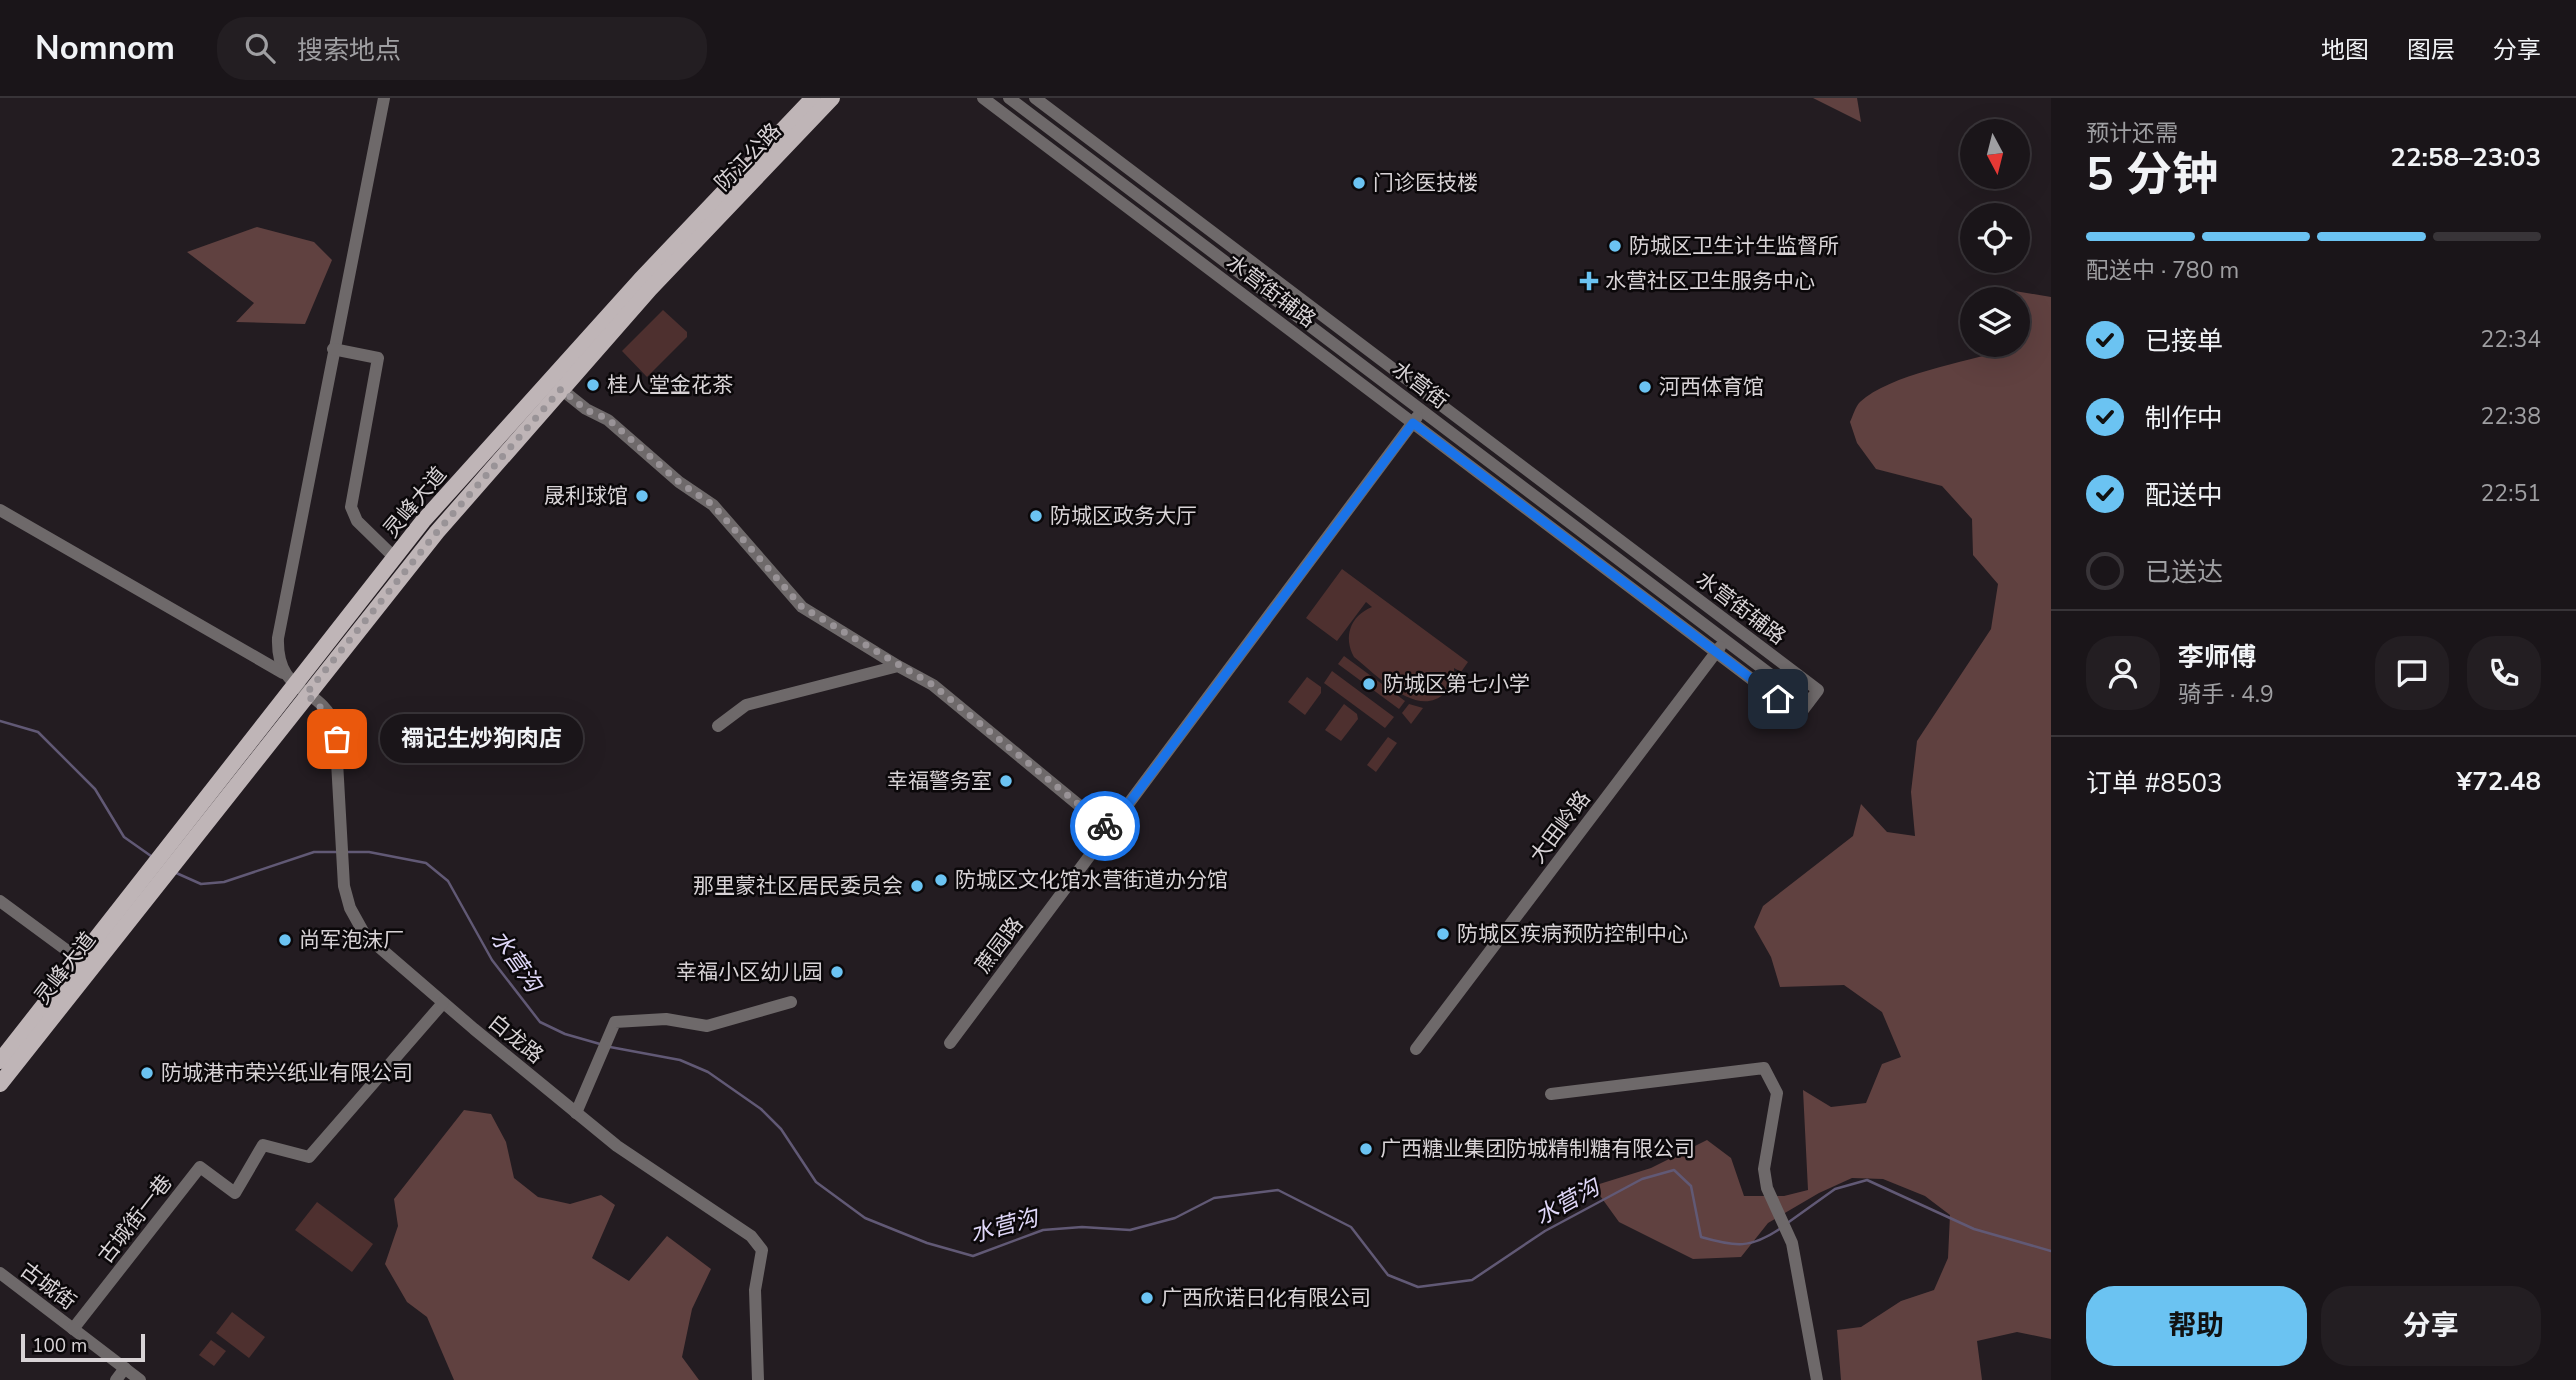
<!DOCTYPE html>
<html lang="zh">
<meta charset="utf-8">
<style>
:root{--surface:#1a1519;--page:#231e22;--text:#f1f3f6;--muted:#9f9fa2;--line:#383438;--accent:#6bc3f2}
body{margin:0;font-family:"Nunito Sans","Noto Sans SC",sans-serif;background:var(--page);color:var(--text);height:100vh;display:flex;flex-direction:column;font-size:26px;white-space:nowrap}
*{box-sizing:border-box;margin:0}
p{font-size:23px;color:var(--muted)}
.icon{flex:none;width:38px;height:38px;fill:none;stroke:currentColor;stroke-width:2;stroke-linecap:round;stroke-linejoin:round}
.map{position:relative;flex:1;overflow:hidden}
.side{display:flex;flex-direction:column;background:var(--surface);width:525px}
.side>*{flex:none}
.needle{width:46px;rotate:173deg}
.fabs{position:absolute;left:1960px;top:21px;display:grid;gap:14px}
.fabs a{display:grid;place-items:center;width:70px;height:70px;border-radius:50%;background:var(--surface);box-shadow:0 7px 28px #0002,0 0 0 2px var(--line);font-size:35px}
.scale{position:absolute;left:21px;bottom:18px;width:124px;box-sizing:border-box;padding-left:7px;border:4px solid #d8d3d6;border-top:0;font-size:19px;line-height:24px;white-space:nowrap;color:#d8d3d6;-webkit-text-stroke:5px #0b080a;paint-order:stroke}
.pin{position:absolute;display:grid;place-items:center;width:60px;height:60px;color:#fff;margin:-30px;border-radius:14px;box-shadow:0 4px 10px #0006}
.courier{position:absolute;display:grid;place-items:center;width:70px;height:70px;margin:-35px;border:5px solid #1a73e8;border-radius:50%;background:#fff;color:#222;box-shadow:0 2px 9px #0007}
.bubble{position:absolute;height:49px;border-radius:24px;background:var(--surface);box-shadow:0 7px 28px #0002,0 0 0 2px var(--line);font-size:23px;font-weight:700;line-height:49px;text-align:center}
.headline em{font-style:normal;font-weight:700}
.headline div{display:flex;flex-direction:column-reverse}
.headline{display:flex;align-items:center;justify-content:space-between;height:119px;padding:0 35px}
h1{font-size:46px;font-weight:700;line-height:52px}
.bar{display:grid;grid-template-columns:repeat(4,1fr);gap:10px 7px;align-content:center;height:84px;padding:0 35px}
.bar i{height:9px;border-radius:5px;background:var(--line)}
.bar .current{background:var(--accent)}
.bar p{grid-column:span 4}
.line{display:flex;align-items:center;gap:18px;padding:0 35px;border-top:2px solid var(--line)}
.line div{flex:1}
.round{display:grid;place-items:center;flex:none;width:74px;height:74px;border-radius:28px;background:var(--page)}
ol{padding:0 35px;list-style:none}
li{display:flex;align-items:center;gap:21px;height:77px}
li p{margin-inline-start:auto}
li .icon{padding:7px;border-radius:50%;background:var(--accent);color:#111;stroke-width:4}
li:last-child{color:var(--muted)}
li i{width:38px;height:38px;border:4px solid var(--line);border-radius:50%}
.action{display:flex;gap:14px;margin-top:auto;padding:14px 35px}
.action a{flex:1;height:80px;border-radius:28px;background:var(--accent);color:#111;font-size:28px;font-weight:700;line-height:80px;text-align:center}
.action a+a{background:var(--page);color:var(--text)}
header{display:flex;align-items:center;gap:42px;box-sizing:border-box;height:98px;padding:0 35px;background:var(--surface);border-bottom:2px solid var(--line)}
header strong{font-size:33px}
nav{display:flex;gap:38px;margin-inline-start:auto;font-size:24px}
.search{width:490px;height:63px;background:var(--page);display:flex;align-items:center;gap:18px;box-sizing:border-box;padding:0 24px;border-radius:28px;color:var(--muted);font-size:26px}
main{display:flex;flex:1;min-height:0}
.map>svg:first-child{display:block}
.green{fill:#4e302f}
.forest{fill:#604140}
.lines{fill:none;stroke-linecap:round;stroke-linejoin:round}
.stream{stroke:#615975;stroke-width:2.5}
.minor{stroke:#6e696a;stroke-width:12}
.major{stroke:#bfb5b7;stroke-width:16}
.done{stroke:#999397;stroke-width:7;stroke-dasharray:0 12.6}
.route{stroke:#1a73e8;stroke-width:9}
.poi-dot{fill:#6bc3f2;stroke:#0b080a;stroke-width:2.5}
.labels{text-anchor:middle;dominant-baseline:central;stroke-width:5;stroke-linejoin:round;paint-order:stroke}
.street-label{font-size:21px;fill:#d8d3d6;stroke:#0b080a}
.poi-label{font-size:21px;fill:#d8d3d6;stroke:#0b080a;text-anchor:start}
.water-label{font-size:23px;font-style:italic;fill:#e0d8f9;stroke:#0b080a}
</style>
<header>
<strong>Nomnom</strong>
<div class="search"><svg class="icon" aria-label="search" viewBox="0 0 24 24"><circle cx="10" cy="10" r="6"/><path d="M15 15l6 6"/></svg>搜索地点</div>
<nav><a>地图</a><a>图层</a><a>分享</a></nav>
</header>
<main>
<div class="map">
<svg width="2051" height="1282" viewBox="0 0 2051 1282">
<rect width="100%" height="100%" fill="#231c21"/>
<g class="green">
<polygon points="663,212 687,234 687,239 647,279 622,253"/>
<path d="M1342,471l126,93 -7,10 -7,-4c1,10 -1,18 -9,25 -28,27 -69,-19 -91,-36 -11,-20 -4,-41 18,-50l-6,-5 -29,39 -31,-23z"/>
<polygon points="1344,558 1405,603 1399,611 1338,566"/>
<polygon points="1332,573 1394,619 1385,630 1324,585"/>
<polygon points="1307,579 1321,589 1321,595 1305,617 1288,604"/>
<polygon points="1344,606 1357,616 1358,621 1341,643 1325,632"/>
<polygon points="1409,606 1423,610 1411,626 1402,615"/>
<polygon points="1388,639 1397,645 1376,674 1367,667"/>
<polygon points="317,1104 373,1146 352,1174 295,1132"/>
<polygon points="232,1214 265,1239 249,1260 216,1235"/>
<polygon points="211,1242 226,1253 214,1268 199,1257"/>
</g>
<g class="forest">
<polygon points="1813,0 1857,0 1861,24"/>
<polygon points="257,129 314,144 332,162 305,226 236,224 254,205 187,154"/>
<path d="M2003,191l48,8v1042l-34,-7 -40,9 5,39h-141l-4,-50 24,-3 40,-26 33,-11 14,-32 2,-43 -25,-19 -42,-17 -31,-1 -33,15 -51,30 -27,34 -48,2 -74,-37 -26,-36 58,-18 56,-28 24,18 13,38h40l24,-6 -5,-100 28,17 35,-4 16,-39 19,-7 -19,-45 -38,-27 -64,2 -9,-30 -17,-30 9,-21 90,-70 8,-32 26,28 28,4 -4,-44 6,-51 74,-112 7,-45 -25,-29 -1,-36 -30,-33 -66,-17 -19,-26 -7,-21c3,-6 5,-15 10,-20 30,-28 105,-39 146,-53v-4h12v-46h-14z"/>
<polygon points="464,1012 491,1016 506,1044 514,1080 538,1099 570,1106 601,1097 615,1107 592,1160 629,1183 667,1138 711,1171 692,1211 682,1259 699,1282 454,1282 427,1219 407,1204 385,1166 398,1128 394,1101"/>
</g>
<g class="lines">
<g class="stream">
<polyline points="0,623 38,634 95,691 124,739 151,758"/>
<polyline points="345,754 369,754 426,765 448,783 492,862 540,924 565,936 600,946"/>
<polyline points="174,774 201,786 224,784 314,754 338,754"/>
<path d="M610,949l70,13 28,12 53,37 20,20 35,53 49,36 62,25 46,13 70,-26 39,-3 48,3 45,-12 39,-20 64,-8 73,37 37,48 30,12 54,-7 73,-49 97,-52 32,-9 17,16 10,51c35,10 49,12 80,-9"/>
<polyline points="1786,1126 1835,1091 1867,1082 1974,1131 2051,1153"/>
</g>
<g class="minor">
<path d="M384,0l-106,540c-2,58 43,47 57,88l9,160 6,22 15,27 109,94 143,117 134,90 11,14 -7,40 3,90"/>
<polyline points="983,0 1799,617 1818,592 1035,0"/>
<polyline points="1009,0 1808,605"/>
<polyline points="333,251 378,260 351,409 357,423 395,460"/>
<polyline points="561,291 586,311 608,322 679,384 713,407 802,509 898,568"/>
<polyline points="0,412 283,575"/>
<polyline points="718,628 746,607 898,568 933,587 1109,732"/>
<polyline points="0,803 84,865"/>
<polyline points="950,945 1417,319"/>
<polyline points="1416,951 1720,549"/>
<polyline points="1551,996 1764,970 1777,995 1764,1071 1767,1090 1792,1145 1817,1282"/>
<polyline points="576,1015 615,924 666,921 707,928 791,904"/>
<polyline points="0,1175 140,1282"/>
<polyline points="73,1231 200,1069 235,1095 263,1047 309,1059 443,905"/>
<polyline points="116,1282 125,1270"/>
</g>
<g class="major">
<polyline points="0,963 423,423 640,182 813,0"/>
<polyline points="0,986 437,434 650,191 832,0"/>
</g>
</g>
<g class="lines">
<polyline class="done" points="337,641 332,620 306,596 437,434 561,291 586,312 608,321 679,384 713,407 802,509 933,587 1105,728"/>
<polyline class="route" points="1105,728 1109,732 1413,325 1778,601"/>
</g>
<g class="poi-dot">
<circle cx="1359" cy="85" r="7"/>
<circle cx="1615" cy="148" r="7"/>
<path d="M1585.5 172.5h7v7h7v7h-7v7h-7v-7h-7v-7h7z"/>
<circle cx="593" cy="287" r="7"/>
<circle cx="1645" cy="289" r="7"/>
<circle cx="642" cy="398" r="7"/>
<circle cx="1036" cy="418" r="7"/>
<circle cx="1369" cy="586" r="7"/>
<circle cx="1006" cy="683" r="7"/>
<circle cx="941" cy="782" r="7"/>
<circle cx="917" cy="788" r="7"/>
<circle cx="1443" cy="836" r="7"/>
<circle cx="285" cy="842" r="7"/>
<circle cx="837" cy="874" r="7"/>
<circle cx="147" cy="975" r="7"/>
<circle cx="1366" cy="1051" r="7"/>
<circle cx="1147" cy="1200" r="7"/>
</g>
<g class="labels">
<g class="street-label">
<text transform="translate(748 59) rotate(-46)">防江公路</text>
<text transform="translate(1271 193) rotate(37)">水营街辅路</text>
<text transform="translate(1420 287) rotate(37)">水营街</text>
<text transform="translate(415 404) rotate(-50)">灵峰大道</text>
<text transform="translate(1741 510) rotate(37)">水营街辅路</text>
<text transform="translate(1560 729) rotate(-53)">大田岭路</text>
<text transform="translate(999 847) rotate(-53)">蔗园路</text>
<text transform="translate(65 870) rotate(-52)">灵峰大道</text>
<text transform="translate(516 941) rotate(39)">白龙路</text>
<text transform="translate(135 1121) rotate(-52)">古城街一巷</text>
<text transform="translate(48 1188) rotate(37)">古城街</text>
</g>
<g class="poi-label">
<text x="1373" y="85">门诊医技楼</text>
<text x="1629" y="148">防城区卫生计生监督所</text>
<text x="1605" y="183">水营社区卫生服务中心</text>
<text x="607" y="287">桂人堂金花茶</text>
<text x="1659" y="289">河西体育馆</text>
<text x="628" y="398" text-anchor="end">晟利球馆</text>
<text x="1050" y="418">防城区政务大厅</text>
<text x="1383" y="586">防城区第七小学</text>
<text x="992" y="683" text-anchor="end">幸福警务室</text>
<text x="955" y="782">防城区文化馆水营街道办分馆</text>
<text x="903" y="788" text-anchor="end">那里蒙社区居民委员会</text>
<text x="1457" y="836">防城区疾病预防控制中心</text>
<text x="299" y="842">尚军泡沫厂</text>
<text x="823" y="874" text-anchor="end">幸福小区幼儿园</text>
<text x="161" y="975">防城港市荣兴纸业有限公司</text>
<text x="1380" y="1051">广西糖业集团防城精制糖有限公司</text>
<text x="1161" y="1200">广西欣诺日化有限公司</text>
</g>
<g class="water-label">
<text transform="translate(516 863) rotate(55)">水营沟</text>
<text transform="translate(1567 1104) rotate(-29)">水营沟</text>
<text transform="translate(1004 1128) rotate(-15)">水营沟</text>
</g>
</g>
</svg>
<div class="fabs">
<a><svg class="needle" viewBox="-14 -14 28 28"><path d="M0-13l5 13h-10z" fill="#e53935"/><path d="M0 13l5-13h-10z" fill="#9f9fa2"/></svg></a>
<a><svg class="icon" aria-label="locate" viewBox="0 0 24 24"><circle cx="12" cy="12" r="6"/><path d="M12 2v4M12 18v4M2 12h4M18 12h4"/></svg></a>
<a><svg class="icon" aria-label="layers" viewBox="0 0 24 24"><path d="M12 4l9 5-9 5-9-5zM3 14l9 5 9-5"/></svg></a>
</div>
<div class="scale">100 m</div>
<div class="pin" style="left:337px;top:641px;background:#ea580c"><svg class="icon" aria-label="bag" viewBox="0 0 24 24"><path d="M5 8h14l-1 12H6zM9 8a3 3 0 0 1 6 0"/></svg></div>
<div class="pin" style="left:1778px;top:601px;background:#1f2937"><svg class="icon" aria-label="home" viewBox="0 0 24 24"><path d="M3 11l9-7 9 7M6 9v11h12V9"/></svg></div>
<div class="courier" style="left:1105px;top:728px"><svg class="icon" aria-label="bike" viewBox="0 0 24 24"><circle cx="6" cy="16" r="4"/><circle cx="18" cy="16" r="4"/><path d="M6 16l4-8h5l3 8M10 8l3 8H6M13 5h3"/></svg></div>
<div class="bubble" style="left:380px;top:616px;width:203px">禤记生炒狗肉店</div>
</div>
<section class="side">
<div class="headline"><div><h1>5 分钟</h1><p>预计还需</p></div><em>22:58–23:03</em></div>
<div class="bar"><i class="current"></i><i class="current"></i><i class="current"></i><i></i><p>配送中 · 780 m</p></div>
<ol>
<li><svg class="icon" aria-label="check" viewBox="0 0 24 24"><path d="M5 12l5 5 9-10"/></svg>已接单<p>22:34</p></li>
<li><svg class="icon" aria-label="check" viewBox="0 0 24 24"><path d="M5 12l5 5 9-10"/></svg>制作中<p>22:38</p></li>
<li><svg class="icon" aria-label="check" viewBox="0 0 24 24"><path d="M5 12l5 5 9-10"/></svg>配送中<p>22:51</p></li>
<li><i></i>已送达</li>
</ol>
<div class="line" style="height:126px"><a class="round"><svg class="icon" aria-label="person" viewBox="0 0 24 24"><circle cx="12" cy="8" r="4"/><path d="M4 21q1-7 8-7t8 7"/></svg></a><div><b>李师傅</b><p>骑手 · 4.9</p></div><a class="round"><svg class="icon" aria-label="chat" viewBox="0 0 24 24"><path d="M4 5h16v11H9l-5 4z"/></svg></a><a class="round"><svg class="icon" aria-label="phone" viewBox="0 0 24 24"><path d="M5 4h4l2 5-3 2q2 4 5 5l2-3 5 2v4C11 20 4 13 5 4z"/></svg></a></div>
<div class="line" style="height:91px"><div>订单 #8503</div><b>¥72.48</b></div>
<div class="action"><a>帮助</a><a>分享</a></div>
</section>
</main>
